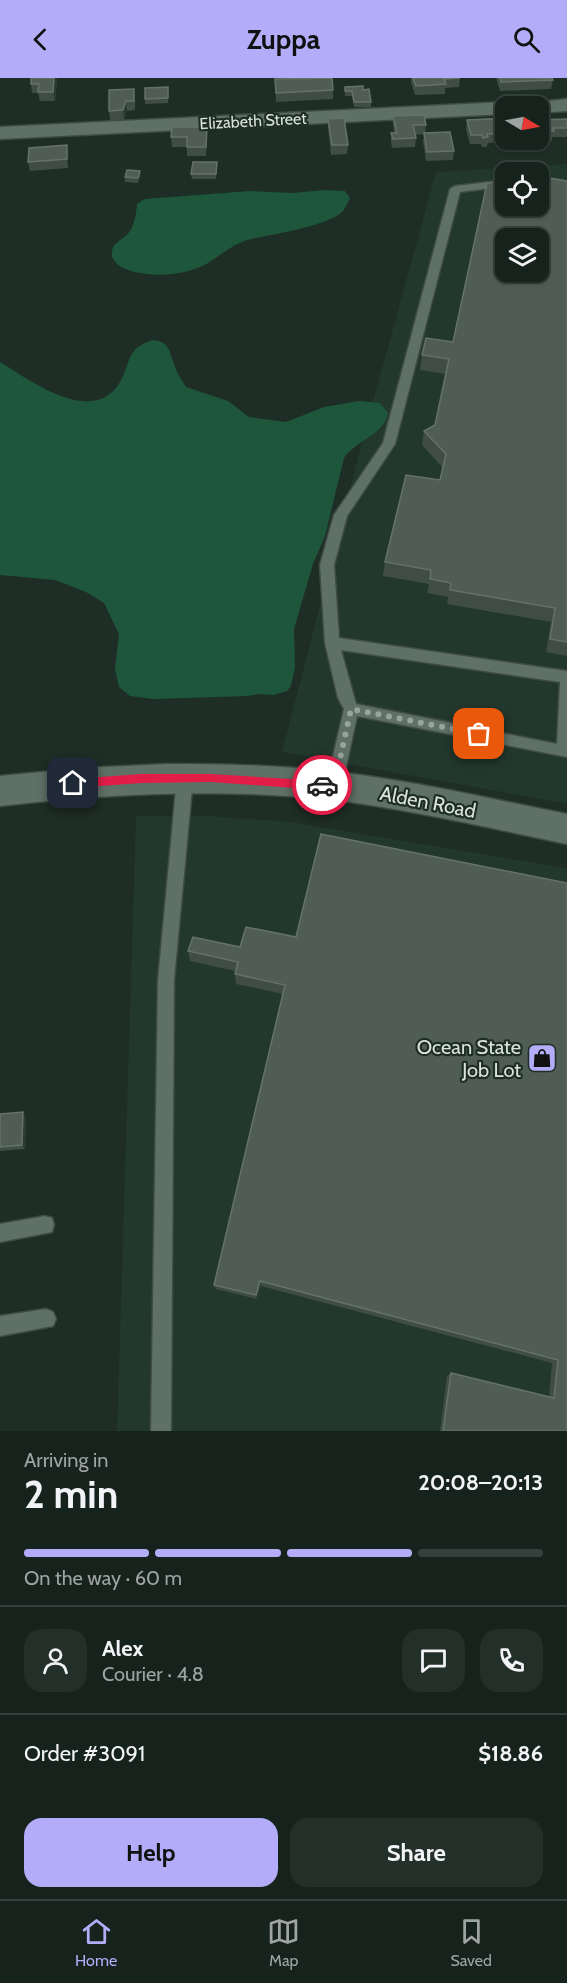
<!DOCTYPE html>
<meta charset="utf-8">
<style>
:root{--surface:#16221c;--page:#232f29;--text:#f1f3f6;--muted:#9ea4a3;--line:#353f3b;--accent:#b3adf9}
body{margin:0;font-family:Cabin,sans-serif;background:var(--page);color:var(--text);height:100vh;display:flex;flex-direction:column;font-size:22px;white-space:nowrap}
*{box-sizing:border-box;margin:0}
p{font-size:20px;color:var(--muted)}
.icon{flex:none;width:33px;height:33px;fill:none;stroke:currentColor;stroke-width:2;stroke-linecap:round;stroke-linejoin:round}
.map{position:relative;height:1353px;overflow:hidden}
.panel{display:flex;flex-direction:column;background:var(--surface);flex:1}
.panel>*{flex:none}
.needle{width:39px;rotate:100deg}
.tools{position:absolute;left:495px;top:18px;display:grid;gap:12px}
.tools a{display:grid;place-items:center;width:54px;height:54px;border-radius:12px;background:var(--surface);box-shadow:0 2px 4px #0004,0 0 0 2px var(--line);font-size:30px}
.pin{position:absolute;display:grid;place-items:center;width:51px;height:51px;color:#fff;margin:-26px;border-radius:12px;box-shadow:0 3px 9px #0006}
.courier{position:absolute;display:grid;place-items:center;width:60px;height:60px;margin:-30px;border:4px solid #e11d48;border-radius:50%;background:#fff;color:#222;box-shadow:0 2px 8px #0007}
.overview em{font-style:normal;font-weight:700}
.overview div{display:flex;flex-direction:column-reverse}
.overview{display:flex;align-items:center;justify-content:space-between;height:102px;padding:0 24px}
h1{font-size:39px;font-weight:700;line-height:45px}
.bar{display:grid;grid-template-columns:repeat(4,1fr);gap:9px 6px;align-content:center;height:72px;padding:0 24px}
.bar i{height:8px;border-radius:4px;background:var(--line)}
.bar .on{background:var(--accent)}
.bar p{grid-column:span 4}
.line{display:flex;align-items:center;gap:15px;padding:0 24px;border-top:2px solid var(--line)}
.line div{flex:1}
.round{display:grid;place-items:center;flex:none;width:63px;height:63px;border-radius:18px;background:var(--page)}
.primary-button{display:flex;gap:12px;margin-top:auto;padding:12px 24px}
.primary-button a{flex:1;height:69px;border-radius:18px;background:var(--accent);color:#111;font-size:24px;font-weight:700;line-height:69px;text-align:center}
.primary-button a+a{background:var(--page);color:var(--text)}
header{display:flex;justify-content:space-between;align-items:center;height:78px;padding:0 24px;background:var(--accent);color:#111;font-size:27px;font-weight:700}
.menu{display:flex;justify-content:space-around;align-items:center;height:84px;border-top:2px solid var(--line);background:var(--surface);font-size:16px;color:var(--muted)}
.menu a{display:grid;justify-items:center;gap:3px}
.menu .on{color:var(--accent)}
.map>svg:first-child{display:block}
.built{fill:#23382d;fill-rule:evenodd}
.green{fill:#1e563c}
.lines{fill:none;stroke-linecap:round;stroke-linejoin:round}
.service-casing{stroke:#3e4b44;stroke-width:3}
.minor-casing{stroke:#3e4b44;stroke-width:3}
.tertiary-casing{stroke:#3e4b44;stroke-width:3}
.service{fill:#5f7066;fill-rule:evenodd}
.minor{fill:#5f7066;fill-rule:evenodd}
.tertiary{fill:#5f7066;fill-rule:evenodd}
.wall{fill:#3f4d45}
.shaded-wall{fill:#2b3a31}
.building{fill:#4f5d55;stroke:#65726a;stroke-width:1.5;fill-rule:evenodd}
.route{fill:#e11d48}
.done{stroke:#98a39d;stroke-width:6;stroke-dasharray:0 10.8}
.labels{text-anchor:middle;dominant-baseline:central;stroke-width:4.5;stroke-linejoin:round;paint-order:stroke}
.far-street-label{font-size:16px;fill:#dae3de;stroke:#1e2d25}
.street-label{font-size:20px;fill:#dae3de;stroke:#1e2d25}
.poi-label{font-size:20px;fill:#dae3de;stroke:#1e2d25;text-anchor:end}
</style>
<header><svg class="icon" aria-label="back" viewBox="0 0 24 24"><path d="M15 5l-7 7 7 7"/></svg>Zuppa<svg class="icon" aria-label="search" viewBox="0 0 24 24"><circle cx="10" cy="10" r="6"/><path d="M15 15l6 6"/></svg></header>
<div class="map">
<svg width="567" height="1353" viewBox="0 0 567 1353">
<rect width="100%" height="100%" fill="#1e2d25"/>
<g class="built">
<path d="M567,86v640l-285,-52 84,-325 70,-255zM506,94h32v34h-32zM506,160h32v34h-32z"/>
<polygon points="136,738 209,738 290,744 567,790 567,1353 117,1353"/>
</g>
<g class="green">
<path d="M325,112l20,1 5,7c-2,4 -4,9 -7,13 -14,15 -70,23 -91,28 -17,3 -29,15 -44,24 -22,13 -60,16 -85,5 -6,-3 -13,-10 -11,-17 1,-9 14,-13 18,-20 5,-8 6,-17 7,-27l7,-5 106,-8 42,2z"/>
<path d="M152,262c17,1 17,10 22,24 2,8 8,16 12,23l42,14 21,16 37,5 38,-15 35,-6 21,2 8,10c-4,22 -33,28 -44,45l-19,78 -12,28 -19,65 1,38 -4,19 -4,5 -13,4 -15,-1 -11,2 -95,3 -23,-3 -11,-9 -4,-18 4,-35 -15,-31 -18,-11 -31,-12 -55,-5v-213c30,18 93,66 120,20 12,-21 5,-32 32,-42z"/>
</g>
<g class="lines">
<g class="service-casing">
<g id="service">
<path d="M506,102v6l-46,6 -65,252 -48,72 -13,49 5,73 228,33v86l-210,-41 -15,70 -3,5 -5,2 -5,-2 -3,-5 18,-77 -6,-11 -13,-55 -5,-78 14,-50 49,-72 67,-254 5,-3zM341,572l219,32 -3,62 -201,-40z"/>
<polygon points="185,693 190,695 193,700 174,902 171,1353 151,1353 158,902 177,700 180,695"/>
<polygon points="45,1138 52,1140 54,1147 52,1154 0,1164 0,1146"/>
<polygon points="46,1231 53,1234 56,1241 53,1248 0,1258 0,1238"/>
</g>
</g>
<g class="minor-casing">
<g id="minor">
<polygon points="567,21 567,33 538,35 538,28 528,28 531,25"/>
<polygon points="506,24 515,28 506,28 506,36 0,61 0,49"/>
</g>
</g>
<g class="tertiary-casing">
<path id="tertiary" d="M168,686c56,0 113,1 169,8 77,9 154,27 230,42v30c-77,-16 -154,-34 -232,-44 -112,-12 -223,-7 -335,6v-30l84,-8z"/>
</g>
<use href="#service" class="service"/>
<use href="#minor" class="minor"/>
<use href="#tertiary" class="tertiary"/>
</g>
<g class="wall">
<polygon points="57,0 55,23 40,23 38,15 32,15 31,6"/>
<polygon points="411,0 460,0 459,9 445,10 445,16 415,17 411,4"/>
<polygon points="496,0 552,0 553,2 551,11 500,13"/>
<polygon points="275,1 333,12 333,21 276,24"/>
<polygon points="168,9 168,25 145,26 145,21"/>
<polygon points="345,9 363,12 371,24 371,29 354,29 352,18 345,18"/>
<polygon points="109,12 135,20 135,32 127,33 124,42 110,42 109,33"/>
<polygon points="393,38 426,47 425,55 454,73 453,82 426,83 423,64 424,56 415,57 416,60 415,69 392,70 391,64 391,55 394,55 393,47"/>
<polygon points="506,40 506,62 511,62 510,64 488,65 487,69 482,69 481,66 470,66 466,51 467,42"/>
<polygon points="328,41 348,67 347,76 331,77 328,50"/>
<polygon points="567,41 567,59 552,59 552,63 534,63 533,62 538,62 538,42"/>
<polygon points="207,58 206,78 187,78 187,69 172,69 171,59"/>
<polygon points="67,67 68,77 68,90 30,93 28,84"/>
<polygon points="217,89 216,101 192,101 191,96"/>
<polygon points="141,98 138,105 125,104 125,99"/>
<polygon points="567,103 567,578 546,574 551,544 447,526 448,519 427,515 429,506 383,498 385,484 440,402 443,390 422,367 424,353 435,347 445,296 420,292 422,277 453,264"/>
<polygon points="567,805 567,1353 440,1353 447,1298 451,1295 549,1319 552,1285 261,1208 257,1221 216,1211 214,1207 283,916 236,906 235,896 235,893 190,883 188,873 240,869 296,859"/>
<polygon points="23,1034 26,1039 25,1071 0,1073 0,1036"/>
</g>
<g class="shaded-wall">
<polygon points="54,0 57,0 55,23 53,14"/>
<polygon points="126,23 127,33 124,42 123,32"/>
<polygon points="67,67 68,77 68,90 67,81"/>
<polygon points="140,93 141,98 138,105 138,100"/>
<polygon points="23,1034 26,1039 25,1071 22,1067"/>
<polygon points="260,1203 261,1208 257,1221 256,1217"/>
</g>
<g class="building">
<polygon points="31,0 54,0 53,14 38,14 39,6 31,6"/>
<polygon points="332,0 333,12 276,15 275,1"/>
<polygon points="413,0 460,0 444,1 446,6 416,8"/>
<polygon points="500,0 552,0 553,2 501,4"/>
<polygon points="363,8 363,12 369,11 371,24 354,24 352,13 345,13 345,9"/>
<polygon points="168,9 168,20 145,21 145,10"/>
<polygon points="134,11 134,23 126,23 123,32 109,33 109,12"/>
<polygon points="424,37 426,47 413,47 416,60 393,61 391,55 397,55 393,38"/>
<polygon points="344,40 348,67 332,67 328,41"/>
<polygon points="506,40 506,55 487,56 488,59 483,60 482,57 471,57 467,42"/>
<polygon points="567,41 567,50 553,50 554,53 538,54 538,42"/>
<polygon points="172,49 207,49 206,69 187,69 187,59 171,59"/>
<polygon points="450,54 454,73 427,74 424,55"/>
<polygon points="67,67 67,81 28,84 29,70"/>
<polygon points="193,84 217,84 216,96 191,96"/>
<polygon points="127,92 140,93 138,100 125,99"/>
<path d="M550,100l17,3v461l-17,-3 5,-31 -105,-18 1,-7 -21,-4 1,-9 -46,-8 21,-87 34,5 6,-26 -22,-23 11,-6 14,-66 -27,-4 4,-17 27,4 34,-159 19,-1v24h32v-27zM506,160h32v34h-32z"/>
<polygon points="321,756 567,805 567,1353 443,1353 451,1295 554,1320 558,1282 260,1203 256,1217 214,1207 285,907 235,896 238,884 188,873 193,859 240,869 246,849 296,859"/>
<polygon points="23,1034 22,1067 0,1069 0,1036"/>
</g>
<polygon class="route" points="141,696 211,696 322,703 327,707 322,712 211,704 141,705 73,710 68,705 73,701"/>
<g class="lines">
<polyline class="done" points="322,707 334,708 351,631 479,656"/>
</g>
<defs>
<g id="shop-square" transform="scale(1.5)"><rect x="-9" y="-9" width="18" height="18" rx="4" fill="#b3adf9" stroke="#1e2d25"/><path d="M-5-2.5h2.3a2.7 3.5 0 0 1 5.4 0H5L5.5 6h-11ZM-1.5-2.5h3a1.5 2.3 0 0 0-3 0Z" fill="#111"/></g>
</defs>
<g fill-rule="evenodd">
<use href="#shop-square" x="542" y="980"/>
</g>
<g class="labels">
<g class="far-street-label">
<text transform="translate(253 43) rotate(-3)">Elizabeth Street</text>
</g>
<g class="street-label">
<text transform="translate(428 724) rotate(11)">Alden Road</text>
</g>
<g class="poi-label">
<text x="521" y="969">Ocean State<tspan x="521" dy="23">Job Lot</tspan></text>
</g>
</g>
</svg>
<div class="tools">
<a><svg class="needle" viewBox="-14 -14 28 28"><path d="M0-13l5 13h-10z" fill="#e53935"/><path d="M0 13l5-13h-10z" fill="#9ea4a3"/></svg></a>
<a><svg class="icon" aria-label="locate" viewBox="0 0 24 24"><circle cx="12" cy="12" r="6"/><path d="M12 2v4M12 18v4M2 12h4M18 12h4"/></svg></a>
<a><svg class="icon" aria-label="layers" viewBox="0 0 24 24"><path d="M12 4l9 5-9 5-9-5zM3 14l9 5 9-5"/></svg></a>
</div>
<div class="pin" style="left:479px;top:656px;background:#ea580c"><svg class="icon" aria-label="bag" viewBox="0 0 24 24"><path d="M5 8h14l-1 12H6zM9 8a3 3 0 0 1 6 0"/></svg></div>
<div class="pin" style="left:73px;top:705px;background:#1f2937"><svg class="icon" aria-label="home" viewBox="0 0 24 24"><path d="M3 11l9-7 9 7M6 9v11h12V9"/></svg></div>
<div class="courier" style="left:322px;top:707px"><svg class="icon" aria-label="car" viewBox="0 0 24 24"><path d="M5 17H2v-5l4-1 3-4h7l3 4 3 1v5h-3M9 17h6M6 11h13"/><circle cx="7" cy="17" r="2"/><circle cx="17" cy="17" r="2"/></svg></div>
</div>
<section class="panel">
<div class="overview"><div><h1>2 min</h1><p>Arriving in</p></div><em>20:08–20:13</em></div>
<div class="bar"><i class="on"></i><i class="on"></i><i class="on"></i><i></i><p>On the way · 60 m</p></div>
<div class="line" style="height:108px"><a class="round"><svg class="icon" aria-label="person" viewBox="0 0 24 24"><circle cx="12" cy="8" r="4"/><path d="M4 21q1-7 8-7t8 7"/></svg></a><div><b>Alex</b><p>Courier · 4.8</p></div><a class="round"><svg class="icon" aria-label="chat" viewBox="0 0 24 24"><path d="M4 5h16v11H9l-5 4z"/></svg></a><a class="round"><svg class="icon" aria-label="phone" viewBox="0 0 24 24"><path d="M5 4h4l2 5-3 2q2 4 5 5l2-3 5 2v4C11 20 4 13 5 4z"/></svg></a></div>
<div class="line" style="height:78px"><div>Order #3091</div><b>$18.86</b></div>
<div class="primary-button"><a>Help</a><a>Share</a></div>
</section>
<nav class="menu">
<a class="on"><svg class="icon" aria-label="home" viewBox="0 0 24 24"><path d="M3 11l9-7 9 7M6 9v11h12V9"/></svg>Home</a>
<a><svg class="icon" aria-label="map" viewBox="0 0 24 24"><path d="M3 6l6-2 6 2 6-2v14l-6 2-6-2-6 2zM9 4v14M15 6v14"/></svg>Map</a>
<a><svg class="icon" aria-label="saved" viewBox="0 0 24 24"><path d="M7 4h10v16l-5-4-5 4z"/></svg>Saved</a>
</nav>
